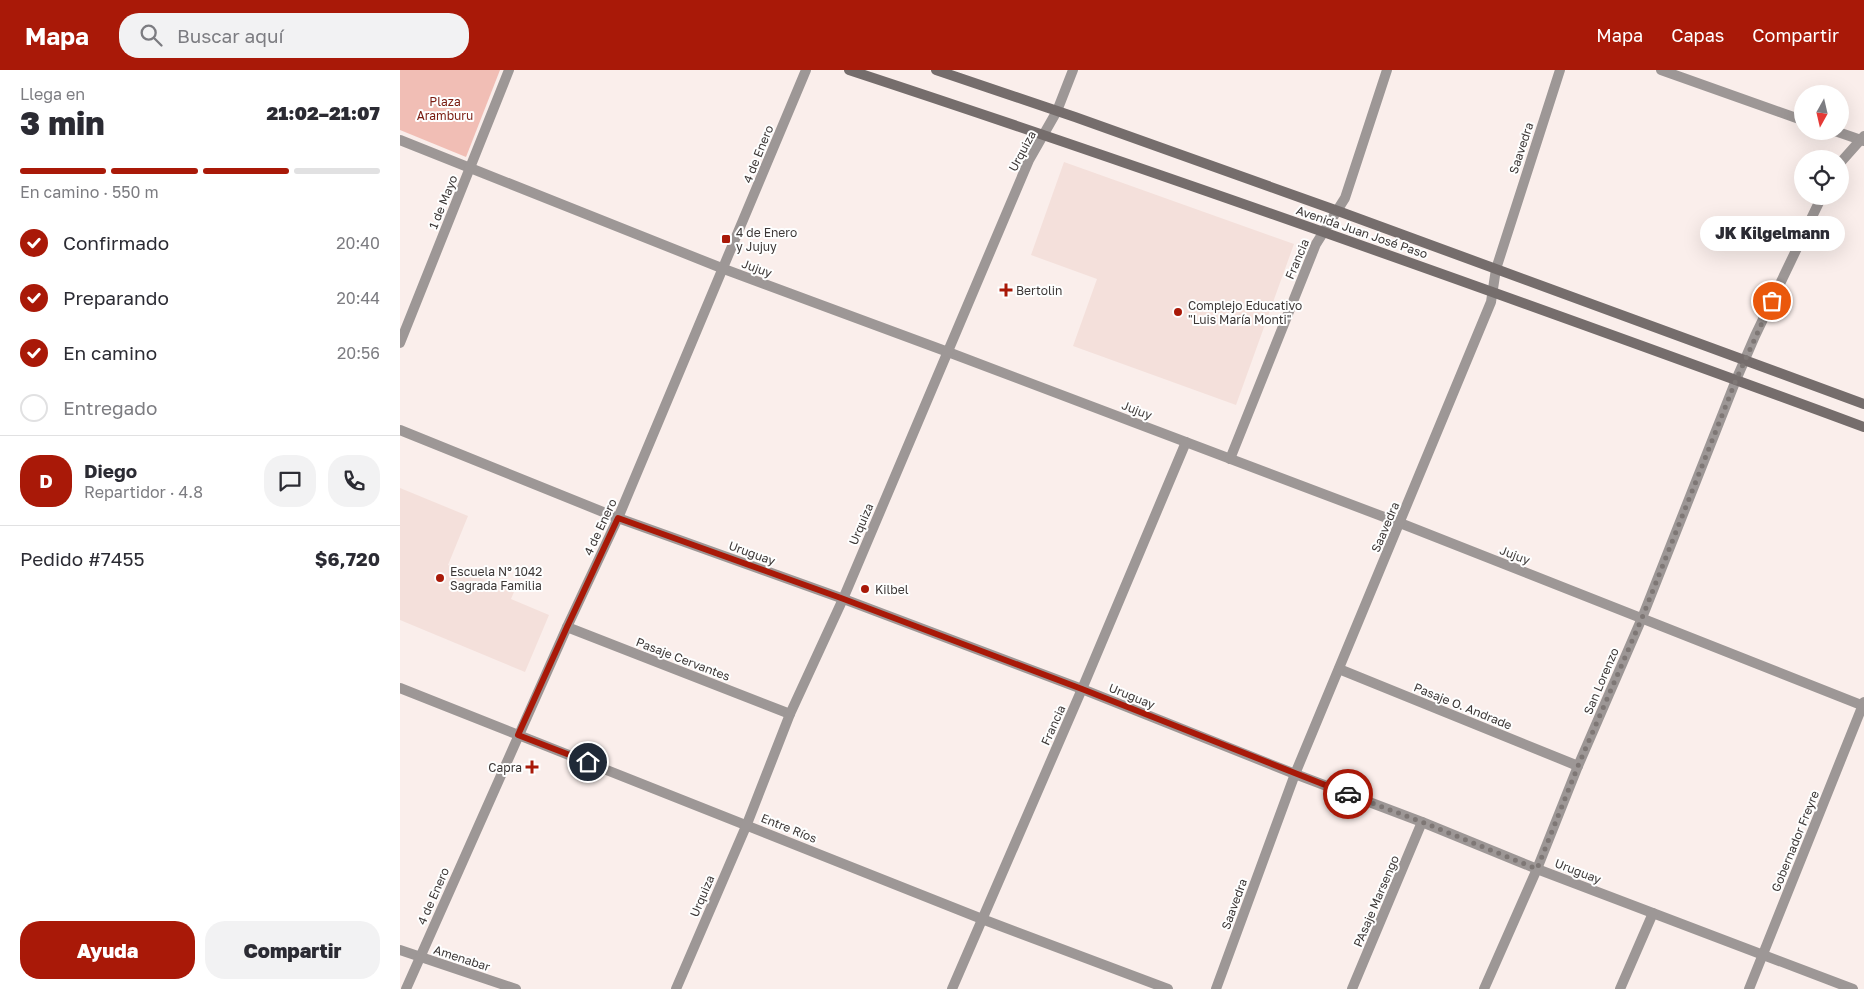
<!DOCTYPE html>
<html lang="es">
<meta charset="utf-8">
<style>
:root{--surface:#fff;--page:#f2f2f3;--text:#2b2b33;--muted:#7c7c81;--line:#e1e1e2;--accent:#a91908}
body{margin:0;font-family:"Golos Text",sans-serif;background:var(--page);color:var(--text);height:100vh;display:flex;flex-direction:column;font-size:19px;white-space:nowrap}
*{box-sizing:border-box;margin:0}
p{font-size:16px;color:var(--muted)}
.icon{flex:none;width:28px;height:28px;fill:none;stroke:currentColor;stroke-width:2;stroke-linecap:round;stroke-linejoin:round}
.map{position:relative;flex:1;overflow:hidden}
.sheet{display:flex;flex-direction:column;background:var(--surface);width:400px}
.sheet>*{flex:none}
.needle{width:32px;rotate:188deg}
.tools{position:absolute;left:1394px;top:15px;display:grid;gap:10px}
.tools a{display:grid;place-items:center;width:55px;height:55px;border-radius:50%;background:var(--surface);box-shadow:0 5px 20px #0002;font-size:25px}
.pin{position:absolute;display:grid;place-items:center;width:42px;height:42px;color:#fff;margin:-21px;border:2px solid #fff;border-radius:50%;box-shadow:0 1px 5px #0007}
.courier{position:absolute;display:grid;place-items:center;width:50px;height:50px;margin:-25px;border:4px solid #a91908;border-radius:50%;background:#fff;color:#222;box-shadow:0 1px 6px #0007}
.bubble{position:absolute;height:35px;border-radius:18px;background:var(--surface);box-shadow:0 5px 20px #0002;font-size:16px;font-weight:800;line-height:35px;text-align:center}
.summary em{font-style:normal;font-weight:800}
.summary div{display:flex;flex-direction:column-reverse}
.summary{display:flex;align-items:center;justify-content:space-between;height:85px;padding:0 20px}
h1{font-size:32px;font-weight:800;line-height:38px}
.bar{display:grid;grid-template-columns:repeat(4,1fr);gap:8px 5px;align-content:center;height:60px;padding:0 20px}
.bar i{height:6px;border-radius:4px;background:var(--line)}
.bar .selected{background:var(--accent)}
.bar p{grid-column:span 4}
.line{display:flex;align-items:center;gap:12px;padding:0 20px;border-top:1px solid var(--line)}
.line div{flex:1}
.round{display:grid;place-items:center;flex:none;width:52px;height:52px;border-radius:20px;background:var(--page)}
ol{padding:0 20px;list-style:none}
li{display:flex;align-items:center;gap:15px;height:55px}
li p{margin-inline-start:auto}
li .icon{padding:5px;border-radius:50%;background:var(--accent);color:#fff;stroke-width:4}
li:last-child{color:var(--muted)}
li i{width:28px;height:28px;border:2px solid var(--line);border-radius:50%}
.cta{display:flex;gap:10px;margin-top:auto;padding:10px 20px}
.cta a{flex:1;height:58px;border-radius:20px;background:var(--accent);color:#fff;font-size:20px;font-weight:800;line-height:58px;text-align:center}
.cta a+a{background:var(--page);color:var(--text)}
header{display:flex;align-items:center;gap:30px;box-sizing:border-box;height:70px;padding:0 25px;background:var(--accent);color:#fff}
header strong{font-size:24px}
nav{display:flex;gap:28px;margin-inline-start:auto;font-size:18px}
.search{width:350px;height:45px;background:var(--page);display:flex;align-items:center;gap:12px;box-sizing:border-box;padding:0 18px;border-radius:20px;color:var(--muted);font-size:19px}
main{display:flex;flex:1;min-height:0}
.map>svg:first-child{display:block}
.built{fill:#f4e0db}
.green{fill:#f1beb5}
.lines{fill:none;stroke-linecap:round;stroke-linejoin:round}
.minor{stroke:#9d9796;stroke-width:10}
.tertiary{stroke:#9d9796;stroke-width:10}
.secondary{stroke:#756d6c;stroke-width:10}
.done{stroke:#7e7775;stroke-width:5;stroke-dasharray:0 9}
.route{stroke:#a91908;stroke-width:6}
.poi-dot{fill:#a91908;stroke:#fefefe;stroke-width:2}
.labels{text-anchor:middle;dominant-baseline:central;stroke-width:4;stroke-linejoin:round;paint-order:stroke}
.park-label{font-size:12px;fill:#791b10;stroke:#fefefe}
.street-label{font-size:12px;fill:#3c3736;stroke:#fefefe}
.poi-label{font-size:12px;fill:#3c3736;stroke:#fefefe;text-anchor:start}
</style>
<header>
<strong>Mapa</strong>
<div class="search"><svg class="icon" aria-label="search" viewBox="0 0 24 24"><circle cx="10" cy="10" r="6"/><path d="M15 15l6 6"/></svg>Buscar aquí</div>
<nav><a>Mapa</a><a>Capas</a><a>Compartir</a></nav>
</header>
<main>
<section class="sheet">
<div class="summary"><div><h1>3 min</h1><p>Llega en</p></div><em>21:02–21:07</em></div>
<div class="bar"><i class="selected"></i><i class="selected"></i><i class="selected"></i><i></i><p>En camino · 550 m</p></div>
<ol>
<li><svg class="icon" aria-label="check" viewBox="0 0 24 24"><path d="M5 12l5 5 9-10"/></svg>Confirmado<p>20:40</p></li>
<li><svg class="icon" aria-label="check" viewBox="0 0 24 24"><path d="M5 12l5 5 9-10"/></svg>Preparando<p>20:44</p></li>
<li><svg class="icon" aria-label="check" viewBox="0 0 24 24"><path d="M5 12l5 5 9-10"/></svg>En camino<p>20:56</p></li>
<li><i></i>Entregado</li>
</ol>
<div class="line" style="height:90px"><b class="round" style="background:var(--accent);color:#fff">D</b><div><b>Diego</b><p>Repartidor · 4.8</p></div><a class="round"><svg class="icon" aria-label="chat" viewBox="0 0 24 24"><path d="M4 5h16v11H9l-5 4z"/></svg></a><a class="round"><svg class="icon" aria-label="phone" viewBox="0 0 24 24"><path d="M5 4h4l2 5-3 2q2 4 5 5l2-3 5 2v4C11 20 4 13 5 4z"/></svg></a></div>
<div class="line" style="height:65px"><div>Pedido #7455</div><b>$6,720</b></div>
<div class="cta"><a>Ayuda</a><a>Compartir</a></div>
</section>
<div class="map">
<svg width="1464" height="919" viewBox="0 0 1464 919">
<rect width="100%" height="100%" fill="#faeeeb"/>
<g class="built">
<polygon points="664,92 894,174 836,335 673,276 697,209 631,185"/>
<polygon points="0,418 68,446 48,495 114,522 111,529 149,545 125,602 0,550"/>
</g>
<polygon class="green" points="0,0 100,0 66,87 0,60"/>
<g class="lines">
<g class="minor">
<polyline points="1261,0 1402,50"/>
<polyline points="1435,61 1464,71"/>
<polyline points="0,70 324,199 548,282 1000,453 1464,636"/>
<polyline points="0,273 109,0"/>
<polyline points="0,360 218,448 441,528 682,619 895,704 1022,752 1137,799 1453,919"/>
<polyline points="830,389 916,174 945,128 987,0"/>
<polyline points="167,557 390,644"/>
<polyline points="939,599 1178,696"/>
<polyline points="0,618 582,849 768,919"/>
<polyline points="0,880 116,919"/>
<polyline points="6,919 167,557 218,448 406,0"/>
<polyline points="276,919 347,754 390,644 443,529 629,90 657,41 673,0"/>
<polyline points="552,919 682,619 786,372"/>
<polyline points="816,919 895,704 1091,232 1096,199 1160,0"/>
<polyline points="952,919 1022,752"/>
<polyline points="1084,919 1137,799 1178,696 1242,548 1336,310"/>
<polyline points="1220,919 1253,843"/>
<polyline points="1349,919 1464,632"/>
</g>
<g class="tertiary">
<polyline points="1440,93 1464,66"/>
<polyline points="1336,310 1355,266 1422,126"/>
</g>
<g class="secondary">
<path d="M449,0c341,112 678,233 1015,357"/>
<polyline points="536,0 675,47 938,141 1464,334"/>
</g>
</g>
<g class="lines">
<polyline class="done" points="948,724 1022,752 1137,799 1178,696 1242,548 1336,310 1372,231"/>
<polyline class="route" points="188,692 118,665 167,557 218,448 441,528 682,619 948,724"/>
</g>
<g class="poi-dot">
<rect x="321" y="164" width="10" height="10" rx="2.5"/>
<path d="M603.5 212.5h5v5h5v5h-5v5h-5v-5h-5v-5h5z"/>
<circle cx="778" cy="242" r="5"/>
<circle cx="40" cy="508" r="5"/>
<circle cx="465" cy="519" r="5"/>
<path d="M129.5 689.5h5v5h5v5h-5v5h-5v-5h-5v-5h5z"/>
</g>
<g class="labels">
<g class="park-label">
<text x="45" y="31">Plaza<tspan x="45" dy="14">Aramburu</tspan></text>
</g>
<g class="street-label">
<text transform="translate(1121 78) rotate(-72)">Saavedra</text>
<text transform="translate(622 81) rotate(-62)">Urquiza</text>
<text transform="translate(358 84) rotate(-68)">4 de Enero</text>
<text transform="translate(43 132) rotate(-68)">1 de Mayo</text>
<text transform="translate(962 162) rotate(19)">Avenida Juan José Paso</text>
<text transform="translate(897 189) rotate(-67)">Francia</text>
<text transform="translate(357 198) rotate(20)">Jujuy</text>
<text transform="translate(737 340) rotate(21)">Jujuy</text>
<text transform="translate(461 454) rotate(-67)">Urquiza</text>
<text transform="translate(200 457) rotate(-65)">4 de Enero</text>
<text transform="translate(985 457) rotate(-67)">Saavedra</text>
<text transform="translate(352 483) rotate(20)">Uruguay</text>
<text transform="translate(1115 485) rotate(21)">Jujuy</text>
<text transform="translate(283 589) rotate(21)">Pasaje Cervantes</text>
<text transform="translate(1201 611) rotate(-67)">San Lorenzo</text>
<text transform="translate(732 626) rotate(22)">Uruguay</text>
<text transform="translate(1063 636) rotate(22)">Pasaje O. Andrade</text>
<text transform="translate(653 655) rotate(-66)">Francia</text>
<text transform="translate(389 758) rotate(22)">Entre Ríos</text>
<text transform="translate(1395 771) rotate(-68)">Gobernador Freyre</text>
<text transform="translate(1178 801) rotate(21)">Uruguay</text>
<text transform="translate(33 826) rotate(-66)">4 de Enero</text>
<text transform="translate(302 826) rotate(-67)">Urquiza</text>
<text transform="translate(976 831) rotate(-67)">PAsaje Marsengo</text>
<text transform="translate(834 834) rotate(-70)">Saavedra</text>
<text transform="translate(62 888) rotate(18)">Amenabar</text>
</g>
<g class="poi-label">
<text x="336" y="162">4 de Enero<tspan x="336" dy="14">y Jujuy</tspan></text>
<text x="616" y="220">Bertolin</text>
<text x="788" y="235">Complejo Educativo<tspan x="788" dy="14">"Luis María Monti"</tspan></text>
<text x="50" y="501">Escuela Nº 1042<tspan x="50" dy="14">Sagrada Familia</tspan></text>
<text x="475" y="519">Kilbel</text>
<text x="122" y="697" text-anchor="end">Capra</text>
</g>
</g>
</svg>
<div class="tools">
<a><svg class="needle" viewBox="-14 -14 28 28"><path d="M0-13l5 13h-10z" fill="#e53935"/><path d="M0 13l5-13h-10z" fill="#7c7c81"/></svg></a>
<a><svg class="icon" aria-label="locate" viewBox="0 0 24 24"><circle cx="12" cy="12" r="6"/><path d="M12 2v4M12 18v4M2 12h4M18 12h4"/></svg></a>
</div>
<div class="pin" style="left:1372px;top:231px;background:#ea580c"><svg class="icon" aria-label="bag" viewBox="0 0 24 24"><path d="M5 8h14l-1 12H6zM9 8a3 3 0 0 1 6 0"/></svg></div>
<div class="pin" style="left:188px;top:692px;background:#1f2937"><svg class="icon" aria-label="home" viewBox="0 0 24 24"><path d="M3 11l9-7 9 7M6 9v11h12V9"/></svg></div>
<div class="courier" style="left:948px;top:724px"><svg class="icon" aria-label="car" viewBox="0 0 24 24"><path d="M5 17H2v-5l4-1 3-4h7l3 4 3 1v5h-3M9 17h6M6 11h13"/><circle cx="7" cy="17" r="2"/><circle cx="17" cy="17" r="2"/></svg></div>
<div class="bubble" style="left:1300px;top:146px;width:145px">JK Kilgelmann</div>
</div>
</main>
